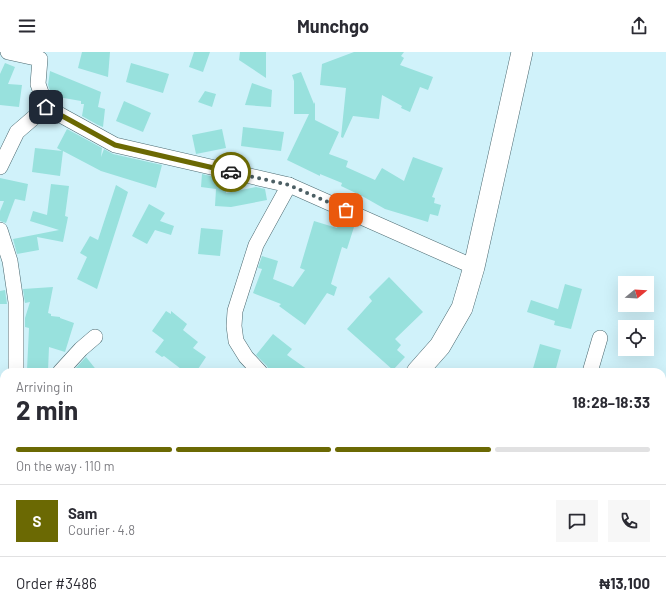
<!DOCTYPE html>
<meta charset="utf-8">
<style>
:root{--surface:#fff;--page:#f7f7f7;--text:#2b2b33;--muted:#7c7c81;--line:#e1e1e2;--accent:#6b6903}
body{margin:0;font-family:Barlow,sans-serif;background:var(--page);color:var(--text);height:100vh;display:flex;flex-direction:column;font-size:15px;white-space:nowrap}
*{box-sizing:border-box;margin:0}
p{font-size:13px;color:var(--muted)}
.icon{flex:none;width:22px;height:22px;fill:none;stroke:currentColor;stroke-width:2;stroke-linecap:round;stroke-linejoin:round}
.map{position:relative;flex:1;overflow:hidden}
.panel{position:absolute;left:0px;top:316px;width:666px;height:248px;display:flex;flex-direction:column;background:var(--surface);border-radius:12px 12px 0 0;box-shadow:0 4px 16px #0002}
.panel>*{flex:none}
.needle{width:26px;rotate:72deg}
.tools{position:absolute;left:618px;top:224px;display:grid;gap:8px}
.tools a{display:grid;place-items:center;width:36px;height:36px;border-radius:0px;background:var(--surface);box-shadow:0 4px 16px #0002;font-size:20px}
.pin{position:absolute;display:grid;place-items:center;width:34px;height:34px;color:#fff;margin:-17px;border-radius:8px;box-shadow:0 2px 6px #0006}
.courier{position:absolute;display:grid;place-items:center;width:40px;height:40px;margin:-20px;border:3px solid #6b6903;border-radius:50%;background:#fff;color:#222;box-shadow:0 1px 5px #0007}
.summary em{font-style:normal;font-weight:700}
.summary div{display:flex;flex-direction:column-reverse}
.summary{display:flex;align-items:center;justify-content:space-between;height:68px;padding:0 16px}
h1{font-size:26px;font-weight:700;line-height:30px}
.bar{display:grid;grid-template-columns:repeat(4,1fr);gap:6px 4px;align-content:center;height:48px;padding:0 16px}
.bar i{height:5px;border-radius:3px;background:var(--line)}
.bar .active{background:var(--accent)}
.bar p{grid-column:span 4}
.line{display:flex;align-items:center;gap:10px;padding:0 16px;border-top:1px solid var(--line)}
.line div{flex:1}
.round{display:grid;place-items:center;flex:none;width:42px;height:42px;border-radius:0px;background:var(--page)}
header{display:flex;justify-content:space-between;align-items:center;height:52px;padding:0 16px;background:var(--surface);font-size:18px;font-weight:700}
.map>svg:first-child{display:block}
.building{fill:#98e1dd}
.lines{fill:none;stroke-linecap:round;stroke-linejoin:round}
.street-casing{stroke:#4b6970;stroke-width:16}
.secondary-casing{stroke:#4b6970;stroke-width:22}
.street{stroke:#fff;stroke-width:15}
.secondary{stroke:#fff;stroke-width:21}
.done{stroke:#4c5f64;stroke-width:4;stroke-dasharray:0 7.2}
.route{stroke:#6b6903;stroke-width:5}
</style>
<header><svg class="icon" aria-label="menu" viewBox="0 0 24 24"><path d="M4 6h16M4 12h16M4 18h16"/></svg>Munchgo<svg class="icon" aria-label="share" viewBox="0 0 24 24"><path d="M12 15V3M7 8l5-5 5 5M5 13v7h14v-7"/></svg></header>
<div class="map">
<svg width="666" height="564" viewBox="0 0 666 564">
<rect width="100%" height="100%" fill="#d0f2fa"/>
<g class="building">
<polygon points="82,0 110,0 108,25 78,16"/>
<polygon points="194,0 210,0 203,20 189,15"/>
<polygon points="240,0 266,0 266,26 239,8"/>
<polygon points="354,0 404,0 401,4 404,6 400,13 433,25 428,38 420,35 410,60 401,56 402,54 382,43 379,67 353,64 343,86 341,85 346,36 320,33 322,12"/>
<polygon points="5,11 15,15 8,32 22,33 19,55 0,53 0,22"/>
<polygon points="131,11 169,22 163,41 126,30"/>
<polygon points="50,19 101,40 98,55 105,57 103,75 98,73 82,64 84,52 81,52 81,49 52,44 48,33"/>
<polygon points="301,20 314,52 315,50 315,68 339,80 329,102 348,109 346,115 375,128 382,116 404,129 413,105 443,116 432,145 435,146 434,151 441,153 438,164 430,162 428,170 385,157 362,144 341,134 342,131 320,122 320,124 287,108 309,62 294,62 294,29 292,23"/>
<polygon points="252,31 272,38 271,55 245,53"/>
<polygon points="205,39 216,42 212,55 198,50"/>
<polygon points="124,49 151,61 143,80 116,69"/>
<polygon points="243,75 284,80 281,99 241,94"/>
<polygon points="67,77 102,96 101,105 104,97 113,102 162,113 156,136 101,119 63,99 60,124 32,120 35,96 62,99 57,96"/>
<polygon points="222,77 226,96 196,102 192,83"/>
<polygon points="202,122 227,128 226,141 256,135 265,137 267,148 231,155 215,154 216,137 201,135"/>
<polygon points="0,126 28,132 25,149 15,147 6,171 0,169 0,159 4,149 0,149"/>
<polygon points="51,132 69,134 65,164 68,165 63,190 37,185 39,198 17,202 13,187 59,178 30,169 33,159 47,163"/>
<polygon points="116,133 128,140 97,237 77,227 87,205 80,201 90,184 98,188"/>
<polygon points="149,152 165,161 160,169 174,174 171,183 155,178 147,192 132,184"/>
<polygon points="314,169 337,176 339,170 354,175 347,197 342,195 331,232 337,235 334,244 327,241 305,273 279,254 281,252 253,241 262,217 258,216 262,204 278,209 273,227 293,235 305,218 300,216"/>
<polygon points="201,176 223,178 220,204 198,202"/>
<polygon points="389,225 423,260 395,287 401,293 397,298 405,305 393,318 347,277 372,249 369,245"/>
<polygon points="565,232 582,237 571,277 554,273 555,269 527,260 531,248 558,257"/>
<polygon points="53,235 48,261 51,262 51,264 60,265 60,266 74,271 65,300 49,295 48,319 27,318 29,276 25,275 25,266 30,250 25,251 23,237"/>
<polygon points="5,238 7,252 0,252 0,239"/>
<polygon points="166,259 171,262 171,259 187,272 183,278 198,290 193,296 206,305 196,320 185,320 164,304 162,305 155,300 164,288 152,279"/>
<polygon points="273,282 292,297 287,303 311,320 269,319 267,314 256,303"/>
<polygon points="540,292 561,298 555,320 532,320"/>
<polygon points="86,305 98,320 72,320"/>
</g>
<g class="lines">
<g class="street-casing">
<g id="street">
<polyline points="46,55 115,93 289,133 474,215"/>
<polyline points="0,115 17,80 46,55 38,32 40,7 8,0"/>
<polyline points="0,178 10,209 16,250 16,320"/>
<polyline points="60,320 81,297 95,285"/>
<polyline points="260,320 246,305 236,289 234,274 235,259 256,193 289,133"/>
<polyline points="590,320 600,286"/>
<polyline points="0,367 4,367"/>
<polyline points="0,413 4,403"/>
<polyline points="662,531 666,530"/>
<polyline points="0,535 4,542"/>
<polyline points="19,560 23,564"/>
<polyline points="486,564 508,560"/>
</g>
</g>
<g class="secondary-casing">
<g id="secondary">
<polyline points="417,320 440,294 462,256 474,215 522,0"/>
<polyline points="0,510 4,509"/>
</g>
</g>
<use href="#street" class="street"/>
<use href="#secondary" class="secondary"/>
</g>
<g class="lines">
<polyline class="done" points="231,120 289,133 346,158"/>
<polyline class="route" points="46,55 115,93 231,120"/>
</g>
</svg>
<div class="tools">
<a><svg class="needle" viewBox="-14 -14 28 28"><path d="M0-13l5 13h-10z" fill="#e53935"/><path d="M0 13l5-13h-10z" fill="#7c7c81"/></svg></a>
<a><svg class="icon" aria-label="locate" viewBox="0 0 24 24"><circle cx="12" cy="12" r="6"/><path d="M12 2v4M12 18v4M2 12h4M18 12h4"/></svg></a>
</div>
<div class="pin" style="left:346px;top:158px;background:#ea580c"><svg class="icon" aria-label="bag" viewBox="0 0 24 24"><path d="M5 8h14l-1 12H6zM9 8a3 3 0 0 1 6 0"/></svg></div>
<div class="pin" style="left:46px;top:55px;background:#1f2937"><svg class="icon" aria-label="home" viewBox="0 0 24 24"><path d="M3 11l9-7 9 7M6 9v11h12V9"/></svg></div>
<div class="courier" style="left:231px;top:120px"><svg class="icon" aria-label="car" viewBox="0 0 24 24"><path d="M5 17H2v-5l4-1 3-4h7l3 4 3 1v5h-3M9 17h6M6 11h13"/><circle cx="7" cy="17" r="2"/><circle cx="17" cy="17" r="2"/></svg></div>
<section class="panel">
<div class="summary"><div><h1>2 min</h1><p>Arriving in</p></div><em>18:28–18:33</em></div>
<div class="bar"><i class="active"></i><i class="active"></i><i class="active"></i><i></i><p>On the way · 110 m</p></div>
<div class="line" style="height:72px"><b class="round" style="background:var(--accent);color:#fff">S</b><div><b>Sam</b><p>Courier · 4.8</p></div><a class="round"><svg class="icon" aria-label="chat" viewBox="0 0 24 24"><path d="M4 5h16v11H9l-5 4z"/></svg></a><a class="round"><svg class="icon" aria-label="phone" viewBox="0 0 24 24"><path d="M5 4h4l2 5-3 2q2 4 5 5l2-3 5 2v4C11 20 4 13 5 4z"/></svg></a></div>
<div class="line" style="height:52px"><div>Order #3486</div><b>₦13,100</b></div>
</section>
</div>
